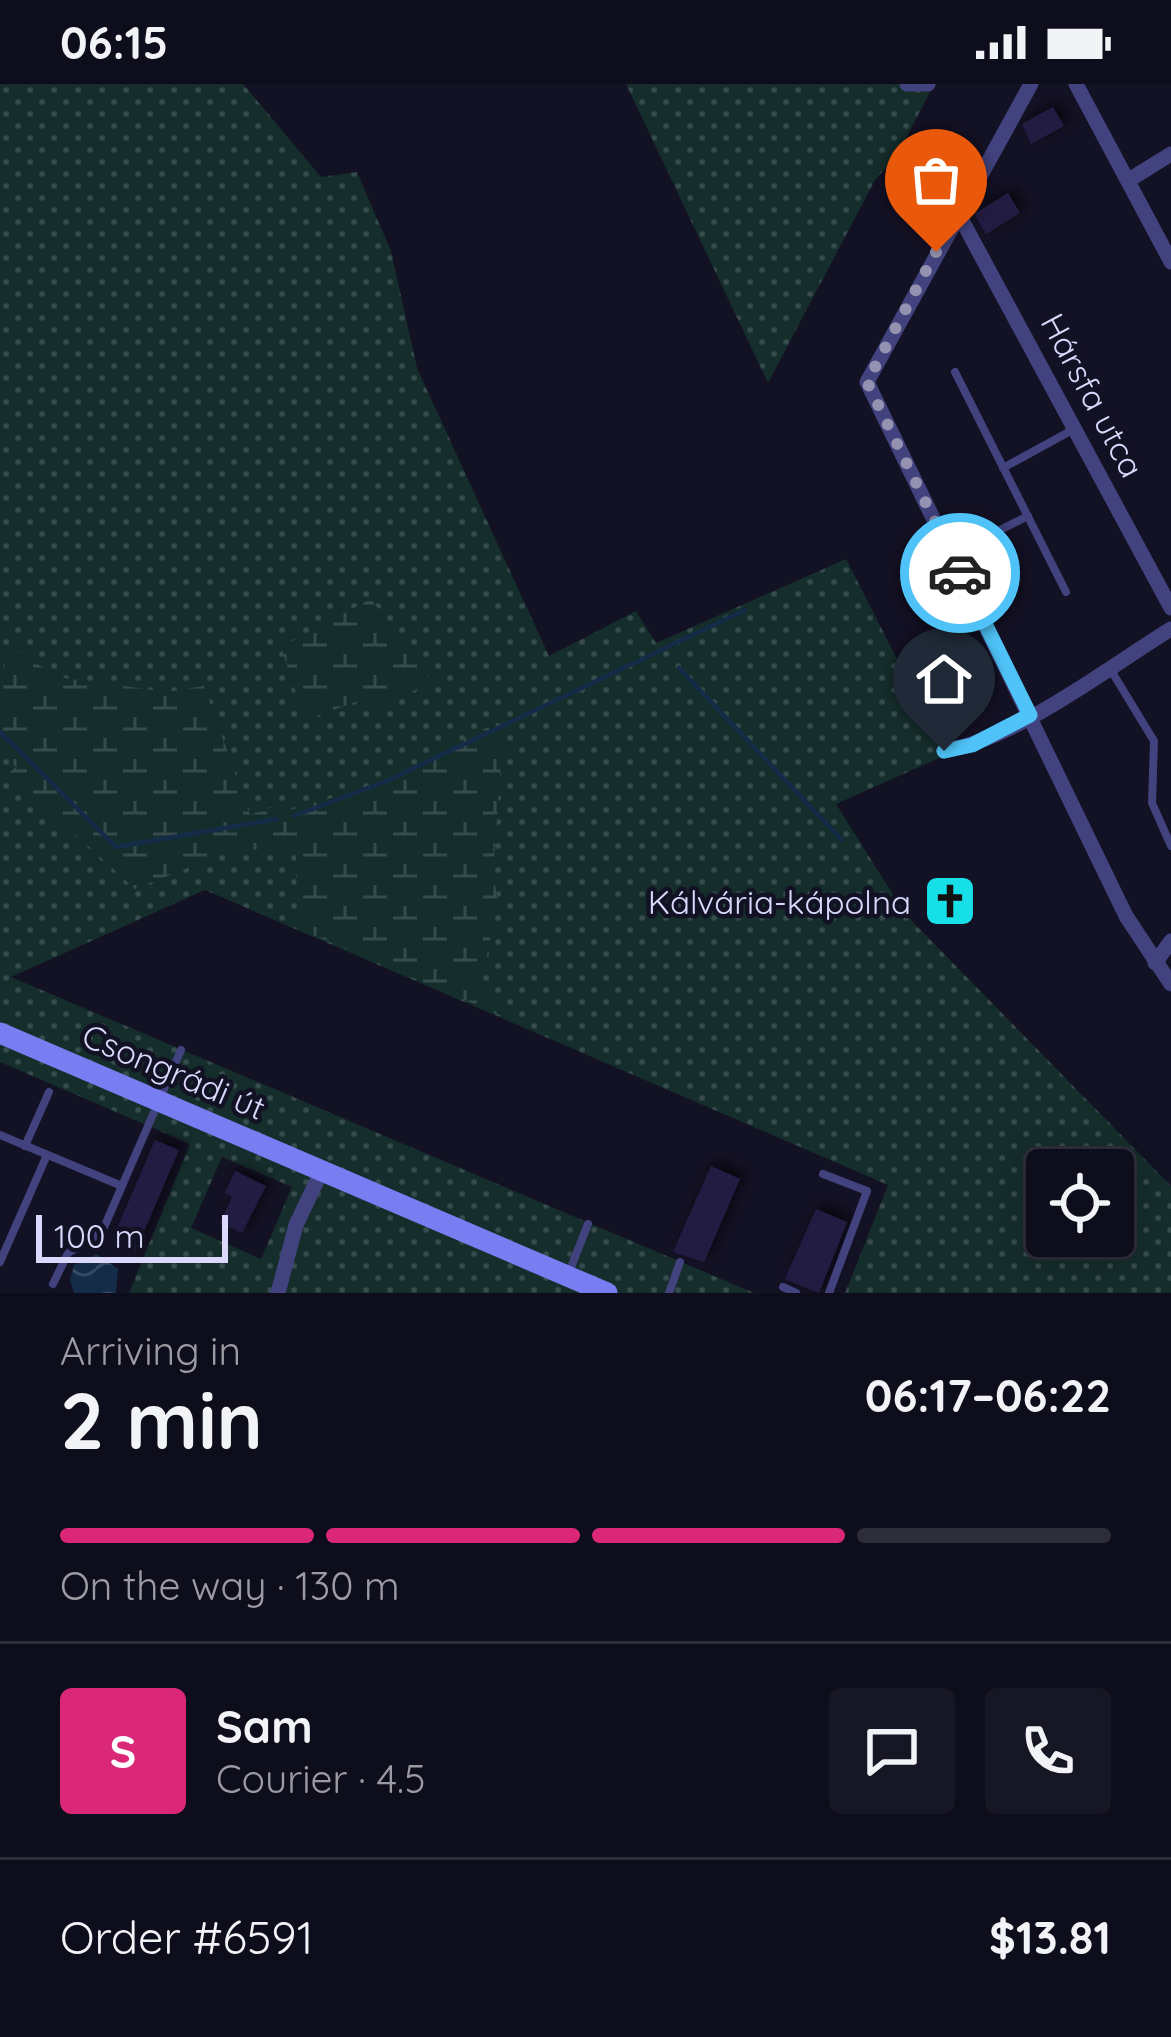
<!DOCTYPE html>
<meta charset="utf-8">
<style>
:root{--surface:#0e0d1b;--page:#171624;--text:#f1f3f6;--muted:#9b9ca3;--line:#2e2d3a;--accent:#db2777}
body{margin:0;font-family:Quicksand,sans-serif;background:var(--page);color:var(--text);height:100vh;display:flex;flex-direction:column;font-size:45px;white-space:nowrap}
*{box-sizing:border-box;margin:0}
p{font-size:39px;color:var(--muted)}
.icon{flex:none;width:66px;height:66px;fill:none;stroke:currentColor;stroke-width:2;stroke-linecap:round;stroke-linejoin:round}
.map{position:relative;height:1209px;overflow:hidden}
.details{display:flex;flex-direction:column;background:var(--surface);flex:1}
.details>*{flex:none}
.fabs{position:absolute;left:1026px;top:1065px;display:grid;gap:24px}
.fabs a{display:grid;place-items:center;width:108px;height:108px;border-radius:12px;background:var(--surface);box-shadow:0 6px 30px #0003,0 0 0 3px var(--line);font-size:60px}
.scale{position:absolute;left:36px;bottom:30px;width:192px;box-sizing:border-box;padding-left:12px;border:6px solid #dad8fb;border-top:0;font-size:33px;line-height:42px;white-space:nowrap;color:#dad8fb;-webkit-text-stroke:9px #131124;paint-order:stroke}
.pin{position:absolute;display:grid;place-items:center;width:102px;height:102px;color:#fff;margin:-123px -51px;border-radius:50% 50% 50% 0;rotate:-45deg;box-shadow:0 0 12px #0007}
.pin .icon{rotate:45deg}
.courier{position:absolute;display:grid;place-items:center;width:120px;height:120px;margin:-60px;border:9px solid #4fc3f7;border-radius:50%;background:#fff;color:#222;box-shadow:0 3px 15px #0007}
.overview em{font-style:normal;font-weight:800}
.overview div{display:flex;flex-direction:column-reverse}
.overview{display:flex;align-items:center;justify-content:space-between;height:204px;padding:0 60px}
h1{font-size:78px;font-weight:800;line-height:90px}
.bar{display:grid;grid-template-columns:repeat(4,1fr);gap:18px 12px;align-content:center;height:144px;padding:0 60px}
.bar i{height:15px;border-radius:9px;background:var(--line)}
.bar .on{background:var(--accent)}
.bar p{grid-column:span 4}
.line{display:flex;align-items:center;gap:30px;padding:0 60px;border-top:3px solid var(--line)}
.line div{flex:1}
.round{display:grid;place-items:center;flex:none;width:126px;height:126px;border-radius:12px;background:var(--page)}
.status{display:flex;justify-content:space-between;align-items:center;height:84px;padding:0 60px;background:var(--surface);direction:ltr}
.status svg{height:33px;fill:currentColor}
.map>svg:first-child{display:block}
.green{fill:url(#green-dots);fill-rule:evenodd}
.wetland{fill:url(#wetland-marsh)}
.water{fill:url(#water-waves)}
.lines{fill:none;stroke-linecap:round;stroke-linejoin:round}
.stream{stroke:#152c49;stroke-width:4.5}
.building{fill:#241f43;filter:url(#shadow)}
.lane{stroke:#41427e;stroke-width:8}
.street{stroke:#41427e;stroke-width:15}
.secondary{stroke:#787df1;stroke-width:21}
.done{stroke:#9492b0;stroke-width:12;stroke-dasharray:0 21.6}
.route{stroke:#4fc3f7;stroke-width:15}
.labels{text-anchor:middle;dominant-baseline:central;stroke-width:9;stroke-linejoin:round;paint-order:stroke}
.street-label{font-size:33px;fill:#dad8fb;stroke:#131124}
.poi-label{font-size:33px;fill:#dad8fb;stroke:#131124;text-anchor:end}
</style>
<div class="status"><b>06:15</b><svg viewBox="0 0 49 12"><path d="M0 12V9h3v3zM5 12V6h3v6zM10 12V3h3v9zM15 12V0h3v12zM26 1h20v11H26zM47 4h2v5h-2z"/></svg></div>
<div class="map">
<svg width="1171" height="1209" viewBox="0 0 1171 1209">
<defs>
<pattern id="green-dots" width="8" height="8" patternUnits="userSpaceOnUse" patternTransform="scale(3)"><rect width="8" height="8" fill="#152d2b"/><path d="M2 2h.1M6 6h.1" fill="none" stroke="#364b4b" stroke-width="1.8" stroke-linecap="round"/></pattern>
<pattern id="wetland-marsh" width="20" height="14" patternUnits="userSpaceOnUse" patternTransform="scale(3)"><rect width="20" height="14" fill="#152d2b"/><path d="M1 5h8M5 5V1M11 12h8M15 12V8" fill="none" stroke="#364b4b"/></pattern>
<pattern id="water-waves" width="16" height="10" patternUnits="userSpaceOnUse" patternTransform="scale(3)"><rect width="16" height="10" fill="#152c49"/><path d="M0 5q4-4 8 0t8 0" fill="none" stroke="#364a64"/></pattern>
<filter id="shadow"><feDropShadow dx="5.5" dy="-5.5" stdDeviation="6" flood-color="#0009"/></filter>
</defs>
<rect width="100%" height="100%" fill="#131124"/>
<g class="green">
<path d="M0,0h243l78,93 36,-5 34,79 26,117 132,288 87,-45 20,32 190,-84 100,196 -110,49 70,111 265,271v107h-326l43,-108 -683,-295 -194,87 743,316h-625l61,-149 -190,-82zM222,1073l70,30 -31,72 -70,-31zM1047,1086h66v66h-66z"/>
<polygon points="626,0 934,0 897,72 875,96 768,299"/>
</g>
<g class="wetland">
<polygon points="371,515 432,598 370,628 364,615 305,636 281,563"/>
<polygon points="18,567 57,593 167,608 204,602 250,731 275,722 276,730 373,702 488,643 502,664 493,790 498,817 482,895 489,914 515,927 514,937 297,844 296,769 237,764 135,805 9,689 16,683 0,666 5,571"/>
</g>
<polygon class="water" points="97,1170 118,1185 116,1209 74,1209 70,1196 74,1181"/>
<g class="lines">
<g class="stream">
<polyline points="679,584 842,756"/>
<polyline points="0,648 116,763 277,735"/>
<polyline points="294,732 389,696 745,526"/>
</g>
</g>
<g class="building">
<polygon points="1053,23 1064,42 1031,60 1022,40"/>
<polygon points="1008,109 1020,129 986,150 974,130"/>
<polygon points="155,1056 179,1066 136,1166 112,1156"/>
<polygon points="711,1082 740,1095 704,1178 673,1168"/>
<polygon points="235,1087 266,1102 242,1149 220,1139 232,1113 225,1109"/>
<polygon points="816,1125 847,1138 819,1209 785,1195"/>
</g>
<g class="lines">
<g class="lane">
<polyline points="955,288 1066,508"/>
<polyline points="1003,384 1076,344"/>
<polyline points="952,470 1028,432"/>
<polyline points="1109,583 1154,657 1152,719 1171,762"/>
<polyline points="0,1051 122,1102"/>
<polyline points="25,1062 49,1008"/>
<polyline points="823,1090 867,1107 829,1209"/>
<polyline points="0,1178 47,1071"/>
<polyline points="568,1191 588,1140"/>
<polyline points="53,1200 68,1169 102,1148 181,966"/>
<polyline points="783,1203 796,1209"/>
<polyline points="669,1209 680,1178"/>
</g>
<g class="street">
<polyline points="907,0 928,0"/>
<polyline points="1031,0 867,298 1126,832 1171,900"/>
<polyline points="1076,0 1171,178"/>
<polyline points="1129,96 1171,70"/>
<polyline points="958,129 1171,524"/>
<path d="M944,667c74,-13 162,-82 227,-122"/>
<polyline points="1155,879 1171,857"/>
<polyline points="278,1209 296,1141 322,1086"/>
</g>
<polyline class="secondary" points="0,949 607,1209"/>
</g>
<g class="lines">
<polyline class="done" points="936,168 867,298 960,489"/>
<polyline class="route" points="944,667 972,661 1030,631 960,489"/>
</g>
<defs>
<g id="church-square" transform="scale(2.7)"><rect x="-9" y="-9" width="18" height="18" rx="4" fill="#17dfe7" stroke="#131124"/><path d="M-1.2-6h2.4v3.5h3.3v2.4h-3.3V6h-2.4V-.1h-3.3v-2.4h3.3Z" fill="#111"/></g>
</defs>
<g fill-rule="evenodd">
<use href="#church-square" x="950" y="817"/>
</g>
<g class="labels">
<g class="street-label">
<text transform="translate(1093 311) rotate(62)">Hársfa utca</text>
<text transform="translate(174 987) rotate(23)">Csongrádi út</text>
</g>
<g class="poi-label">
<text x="911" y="817">Kálvária-kápolna</text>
</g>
</g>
</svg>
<div class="fabs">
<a><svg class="icon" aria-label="locate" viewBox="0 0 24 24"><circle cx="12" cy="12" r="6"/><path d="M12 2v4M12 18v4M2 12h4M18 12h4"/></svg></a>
</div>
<div class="scale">100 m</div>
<div class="pin" style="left:936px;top:168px;background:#ea580c"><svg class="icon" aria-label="bag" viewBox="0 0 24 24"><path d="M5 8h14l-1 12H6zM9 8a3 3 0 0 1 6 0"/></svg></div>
<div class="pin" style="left:944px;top:667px;background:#1f2937"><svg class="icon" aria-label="home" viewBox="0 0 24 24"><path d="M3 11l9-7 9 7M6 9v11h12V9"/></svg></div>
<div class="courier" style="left:960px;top:489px"><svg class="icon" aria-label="car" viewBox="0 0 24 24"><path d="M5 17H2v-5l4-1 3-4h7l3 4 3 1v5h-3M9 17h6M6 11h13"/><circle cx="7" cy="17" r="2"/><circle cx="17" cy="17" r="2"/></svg></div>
</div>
<section class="details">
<div class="overview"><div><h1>2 min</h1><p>Arriving in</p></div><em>06:17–06:22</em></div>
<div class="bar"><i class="on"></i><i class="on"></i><i class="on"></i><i></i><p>On the way · 130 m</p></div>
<div class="line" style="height:216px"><b class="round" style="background:var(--accent);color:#fff">S</b><div><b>Sam</b><p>Courier · 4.5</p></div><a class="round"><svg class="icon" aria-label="chat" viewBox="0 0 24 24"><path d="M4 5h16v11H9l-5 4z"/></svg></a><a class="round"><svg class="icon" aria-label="phone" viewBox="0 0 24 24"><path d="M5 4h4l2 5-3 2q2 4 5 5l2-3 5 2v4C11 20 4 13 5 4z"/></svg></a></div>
<div class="line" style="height:156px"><div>Order #6591</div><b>$13.81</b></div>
</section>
